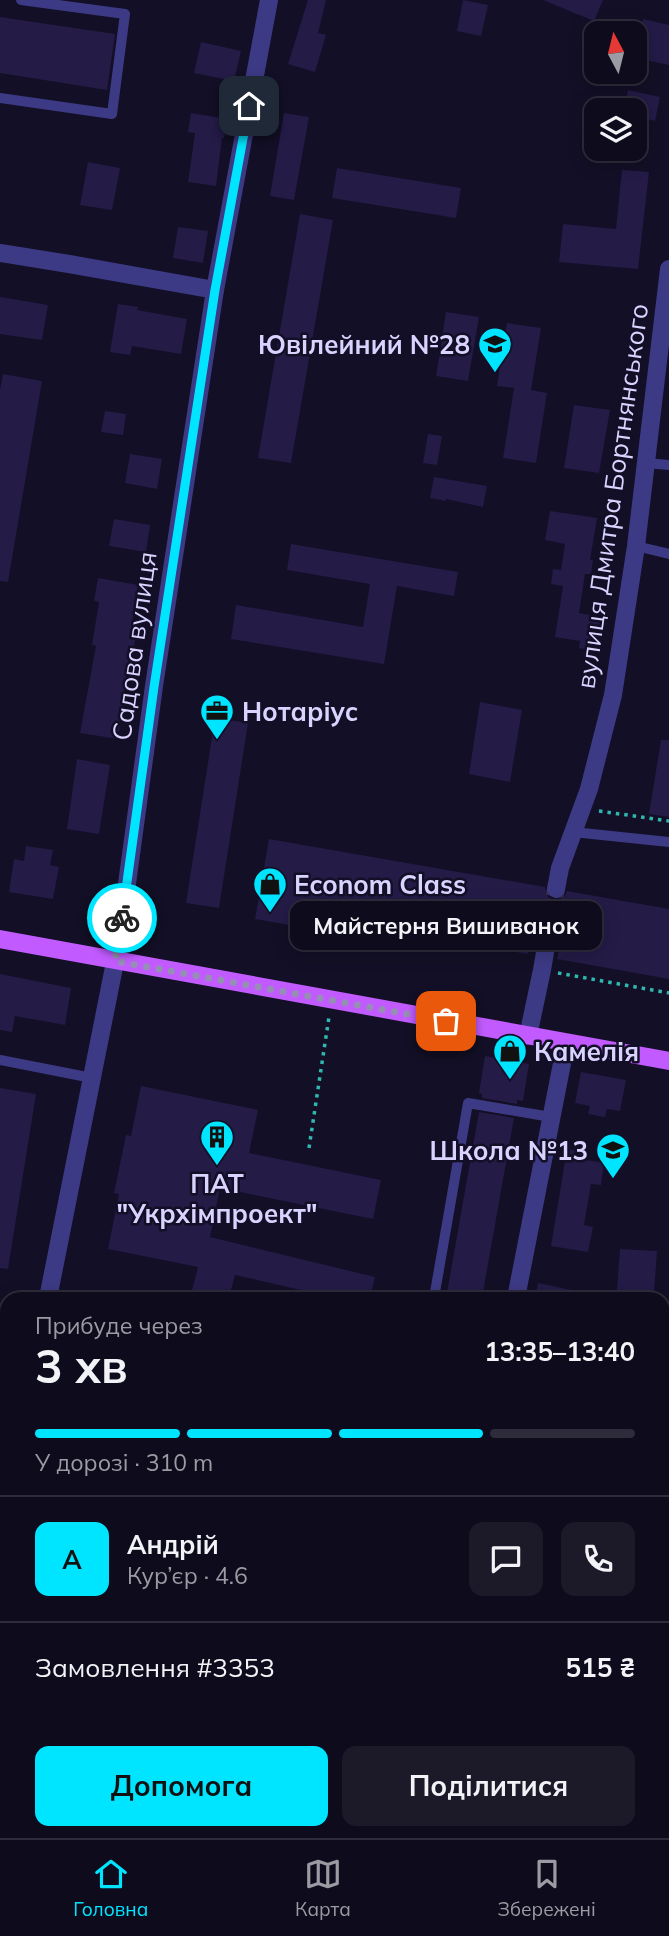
<!DOCTYPE html>
<html lang="uk">
<meta charset="utf-8">
<style>
:root{--surface:#0e0b1c;--page:#1c1929;--text:#f1f3f6;--muted:#9b9ba3;--line:#2e2b3b;--accent:#00e5ff}
body{margin:0;font-family:Mulish,sans-serif;background:var(--page);color:var(--text);height:100vh;display:flex;flex-direction:column;font-size:26px;white-space:nowrap}
*{box-sizing:border-box;margin:0}
p{font-size:23px;color:var(--muted)}
.icon{flex:none;width:38px;height:38px;fill:none;stroke:currentColor;stroke-width:2;stroke-linecap:round;stroke-linejoin:round}
.map{position:relative;flex:1;overflow:hidden}
.drawer{position:absolute;left:0px;top:1292px;width:670px;height:548px;display:flex;flex-direction:column;background:var(--surface);border-radius:21px 21px 0 0;box-shadow:0 4px 18px #0003,0 0 0 2px var(--line)}
.drawer>*{flex:none}
.needle{width:46px;rotate:353deg}
.tools{position:absolute;left:584px;top:21px;display:grid;gap:14px}
.tools a{display:grid;place-items:center;width:63px;height:63px;border-radius:14px;background:var(--surface);box-shadow:0 4px 18px #0003,0 0 0 2px var(--line);font-size:35px}
.pin{position:absolute;display:grid;place-items:center;width:60px;height:60px;color:#fff;margin:-30px;border-radius:14px;box-shadow:0 4px 10px #0006}
.courier{position:absolute;display:grid;place-items:center;width:70px;height:70px;margin:-35px;border:5px solid #00e5ff;border-radius:50%;background:#fff;color:#222;box-shadow:0 2px 9px #0007}
.bubble{position:absolute;height:49px;border-radius:14px;background:var(--surface);box-shadow:0 4px 18px #0003,0 0 0 2px var(--line);font-size:23px;font-weight:700;line-height:49px;text-align:center}
.summary em{font-style:normal;font-weight:700}
.summary div{display:flex;flex-direction:column-reverse}
.summary{display:flex;align-items:center;justify-content:space-between;height:119px;padding:0 35px}
h1{font-size:46px;font-weight:700;line-height:52px}
.bar{display:grid;grid-template-columns:repeat(4,1fr);gap:10px 7px;align-content:center;height:84px;padding:0 35px}
.bar i{height:9px;border-radius:5px;background:var(--line)}
.bar .active{background:var(--accent)}
.bar p{grid-column:span 4}
.line{display:flex;align-items:center;gap:18px;padding:0 35px;border-top:2px solid var(--line)}
.line div{flex:1}
.round{display:grid;place-items:center;flex:none;width:74px;height:74px;border-radius:14px;background:var(--page)}
.action{display:flex;gap:14px;margin-top:auto;padding:14px 35px}
.action a{flex:1;height:80px;border-radius:14px;background:var(--accent);color:#111;font-size:28px;font-weight:700;line-height:80px;text-align:center}
.action a+a{background:var(--page);color:var(--text)}
.tab-bar{display:flex;justify-content:space-around;align-items:center;height:98px;border-top:2px solid var(--line);background:var(--surface);font-size:19px;color:var(--muted)}
.tab-bar a{display:grid;justify-items:center;gap:4px}
.tab-bar .active{color:var(--accent)}
.map>svg:first-child{display:block}
.green{fill:#12302f}
.building{fill:#241b47}
.lines{fill:none;stroke-linecap:round;stroke-linejoin:round}
.street-tunnel{stroke:#312d47;stroke-width:18;stroke-dasharray:18 9;stroke-linecap:butt}
.path{stroke:#2fb8b0;stroke-width:3.5;stroke-dasharray:3.5 5;stroke-linecap:butt}
.lane{stroke:#3d3a85;stroke-width:10}
.street{stroke:#3d3a85;stroke-width:18}
.primary{stroke:#c25bff;stroke-width:18}
.done{stroke:#948fb3;stroke-width:7;stroke-dasharray:0 12.6}
.route{stroke:#00e5ff;stroke-width:9}
.labels{text-anchor:middle;dominant-baseline:central;stroke-width:5;stroke-linejoin:round;paint-order:stroke}
.poi-label{font-size:26px;font-weight:bold;fill:#d9d4ff;stroke:#130f26;text-anchor:start}
.street-label{font-size:26px;fill:#d9d4ff;stroke:#130f26}
</style>
<div class="map">
<svg width="669" height="1838" viewBox="0 0 669 1838">
<rect width="100%" height="100%" fill="#130f26"/>
<g class="green">
<polygon points="669,1321 669,1432 663,1431 663,1344"/>
<polygon points="663,1660 669,1661 669,1754 663,1753"/>
<polygon points="457,1832 617,1832 616,1838 457,1838"/>
</g>
<g class="building">
<polygon points="308,0 326,0 318,33 326,35 315,72 288,64"/>
<polygon points="463,0 488,5 481,36 457,31"/>
<polygon points="543,0 603,0 594,21"/>
<polygon points="0,17 115,34 107,90 0,73"/>
<polygon points="643,19 669,25 669,65 635,58"/>
<polygon points="201,42 241,51 234,81 194,73"/>
<polygon points="628,90 660,97 655,121 635,116 635,110 624,110"/>
<polygon points="191,113 228,119 224,138 222,138 216,186 188,182 195,133 188,132"/>
<polygon points="284,113 309,117 294,200 270,196"/>
<polygon points="88,162 120,168 112,210 80,205"/>
<polygon points="337,168 461,188 456,218 332,198"/>
<polygon points="622,170 649,172 638,269 559,262 563,224 616,229"/>
<polygon points="300,214 333,220 291,463 258,458"/>
<polygon points="178,227 208,231 203,263 173,258"/>
<polygon points="0,297 48,305 42,340 0,334"/>
<polygon points="118,304 138,307 137,310 187,319 181,354 132,346 130,355 110,352"/>
<polygon points="446,312 479,317 468,381 436,376"/>
<polygon points="507,323 541,328 531,390 547,393 536,463 503,458 514,388 497,386"/>
<polygon points="3,374 42,381 8,582 0,581 0,390"/>
<polygon points="574,405 610,410 599,473 564,468"/>
<polygon points="105,411 126,414 123,435 101,432"/>
<polygon points="428,434 442,436 437,465 423,463"/>
<polygon points="130,454 162,459 157,489 125,483"/>
<polygon points="434,477 487,486 483,507 446,499 446,501 430,498"/>
<polygon points="550,511 597,518 590,560 593,560 591,574 585,574 579,613 601,617 596,651 579,648 580,641 555,637 563,586 551,584 553,569 561,570 565,544 545,540"/>
<polygon points="114,519 150,525 146,552 109,546"/>
<polygon points="291,544 458,572 454,596 397,586 384,664 231,639 236,605 363,627 370,584 287,570"/>
<polygon points="98,578 138,585 132,623 138,624 133,652 130,651 118,739 80,733 96,646 92,645 99,602 94,601"/>
<polygon points="480,702 522,710 510,782 469,774"/>
<polygon points="215,718 248,723 219,908 186,903"/>
<polygon points="661,740 669,740 669,817 649,814"/>
<polygon points="77,759 110,765 99,834 67,829"/>
<polygon points="269,839 545,887 548,897 555,900 564,897 567,891 669,909 669,979 557,959 564,925 561,925 558,915 551,912 542,915 539,921 535,920 528,954 304,914 301,927 255,919"/>
<polygon points="26,846 53,850 50,865 59,867 53,899 9,892 14,859 24,861"/>
<polygon points="0,974 71,988 65,1025 15,1016 12,1032 0,1030"/>
<polygon points="485,1056 529,1064 523,1101 517,1100 517,1104 482,1098 482,1094 479,1093"/>
<polygon points="581,1072 626,1080 620,1111 607,1109 605,1117 588,1114 590,1106 575,1103"/>
<polygon points="141,1086 258,1110 249,1153 381,1180 373,1219 220,1188 210,1237 375,1277 370,1298 335,1298 235,1275 229,1298 190,1298 198,1267 108,1249 119,1194 114,1193 126,1135 131,1136"/>
<polygon points="0,1088 36,1094 8,1269 0,1268"/>
<polygon points="479,1112 514,1118 482,1298 446,1298"/>
<polygon points="567,1149 587,1153 586,1160 604,1163 601,1185 591,1184 584,1225 593,1227 588,1252 551,1246"/>
<polygon points="620,1249 657,1251 654,1293 617,1290"/>
<polygon points="538,1283 581,1292 581,1298 535,1298"/>
</g>
<g class="lines">
<polyline class="street-tunnel" points="550,923 556,889"/>
<g class="path">
<polyline points="599,811 669,821"/>
<polyline points="558,973 669,993"/>
<polyline points="309,1148 329,1017"/>
<polyline points="476,1832 478,1838"/>
<polyline points="324,1838 325,1832"/>
<polyline points="564,1838 565,1832"/>
</g>
<g class="lane">
<polyline points="0,98 112,114 125,14 21,0"/>
<polyline points="646,463 669,465"/>
<polyline points="636,546 669,554"/>
<polyline points="573,832 669,842"/>
<polyline points="0,1060 92,1078"/>
<polyline points="434,1298 468,1103 551,1117"/>
<polyline points="0,1370 7,1372"/>
<polyline points="663,1757 669,1759"/>
<polyline points="169,1838 169,1832"/>
<polyline points="230,1838 231,1832"/>
<polyline points="631,1838 633,1832"/>
</g>
<g class="street">
<polyline points="0,253 69,264 215,290"/>
<polyline points="556,889 560,868 589,789 613,695 636,546 669,269"/>
<polyline points="528,1036 542,970 550,923"/>
<polyline points="48,1298 119,942 154,686 215,290 269,0"/>
<polyline points="516,1298 566,1043"/>
<polyline points="0,1494 7,1495"/>
<polyline points="0,1549 7,1515"/>
<polyline points="663,1619 669,1620"/>
</g>
<polyline class="primary" points="0,939 669,1061"/>
</g>
<g class="lines">
<polyline class="done" points="122,918 115,961 446,1021"/>
<polyline class="route" points="122,918 154,687 215,290 249,106"/>
</g>
<defs>
<g id="school-pin" transform="scale(1.75)"><path d="M0 17L-7.5 6A9.5 9.5 0 1 1 7.5 6Z" fill="#00e5ff" stroke="#130f26"/><path d="M0-5L7-2L0 1L-7-2ZM-4 1L0 2.5L4 1V4Q0 6-4 4Z" fill="#111"/></g>
<g id="office-pin" transform="scale(1.75)"><path d="M0 17L-7.5 6A9.5 9.5 0 1 1 7.5 6Z" fill="#00e5ff" stroke="#130f26"/><path d="M-6-3h4V-5.5h4V-3h4V5H-6ZM-1-4.5V-3h2v-1.5ZM-6 0V1H6V0Z" fill="#111"/></g>
<g id="shop-pin" transform="scale(1.75)"><path d="M0 17L-7.5 6A9.5 9.5 0 1 1 7.5 6Z" fill="#00e5ff" stroke="#130f26"/><path d="M-5-2.5h2.3a2.7 3.5 0 0 1 5.4 0H5L5.5 6h-11ZM-1.5-2.5h3a1.5 2.3 0 0 0-3 0Z" fill="#111"/></g>
<g id="building-pin" transform="scale(1.75)"><path d="M0 17L-7.5 6A9.5 9.5 0 1 1 7.5 6Z" fill="#00e5ff" stroke="#130f26"/><path d="M-4-6H4V6H1V3H-1V6H-4ZM-2.5-4.3h1.7v1.8h-1.7ZM.8-4.3h1.7v1.8H.8ZM-2.5-1h1.7V.8h-1.7ZM.8-1h1.7V.8H.8Z" fill="#111"/></g>
</defs>
<g fill-rule="evenodd">
<use href="#school-pin" x="495" y="344"/>
<use href="#office-pin" x="217" y="711"/>
<use href="#shop-pin" x="270" y="884"/>
<use href="#shop-pin" x="510" y="1051"/>
<use href="#building-pin" x="217" y="1137"/>
<use href="#school-pin" x="613" y="1150"/>
</g>
<g class="labels">
<g class="poi-label">
<text x="470" y="344" text-anchor="end">Ювілейний №28</text>
<text x="242" y="711">Нотаріус</text>
<text x="294" y="884">Econom Class</text>
<text x="534" y="1051">Камелія</text>
<text x="588" y="1150" text-anchor="end">Школа №13</text>
<text x="217" y="1183" text-anchor="middle">ПАТ<tspan x="217" dy="30">"Укрхімпроект"</tspan></text>
</g>
<g class="street-label">
<text transform="translate(612 496) rotate(-82)">вулиця Дмитра Бортнянського</text>
<text transform="translate(134 646) rotate(-82)">Садова вулиця</text>
</g>
</g>
</svg>
<div class="tools">
<a><svg class="needle" viewBox="-14 -14 28 28"><path d="M0-13l5 13h-10z" fill="#e53935"/><path d="M0 13l5-13h-10z" fill="#9b9ba3"/></svg></a>
<a><svg class="icon" aria-label="layers" viewBox="0 0 24 24"><path d="M12 4l9 5-9 5-9-5zM3 14l9 5 9-5"/></svg></a>
</div>
<div class="pin" style="left:446px;top:1021px;background:#ea580c"><svg class="icon" aria-label="bag" viewBox="0 0 24 24"><path d="M5 8h14l-1 12H6zM9 8a3 3 0 0 1 6 0"/></svg></div>
<div class="pin" style="left:249px;top:106px;background:#1f2937"><svg class="icon" aria-label="home" viewBox="0 0 24 24"><path d="M3 11l9-7 9 7M6 9v11h12V9"/></svg></div>
<div class="courier" style="left:122px;top:918px"><svg class="icon" aria-label="bike" viewBox="0 0 24 24"><circle cx="6" cy="16" r="4"/><circle cx="18" cy="16" r="4"/><path d="M6 16l4-8h5l3 8M10 8l3 8H6M13 5h3"/></svg></div>
<div class="bubble" style="left:290px;top:901px;width:312px">Майстерня Вишиванок</div>
<section class="drawer">
<div class="summary"><div><h1>3 хв</h1><p>Прибуде через</p></div><em>13:35–13:40</em></div>
<div class="bar"><i class="active"></i><i class="active"></i><i class="active"></i><i></i><p>У дорозі · 310 m</p></div>
<div class="line" style="height:126px"><b class="round" style="background:var(--accent);color:#111">А</b><div><b>Андрій</b><p>Кур’єр · 4.6</p></div><a class="round"><svg class="icon" aria-label="chat" viewBox="0 0 24 24"><path d="M4 5h16v11H9l-5 4z"/></svg></a><a class="round"><svg class="icon" aria-label="phone" viewBox="0 0 24 24"><path d="M5 4h4l2 5-3 2q2 4 5 5l2-3 5 2v4C11 20 4 13 5 4z"/></svg></a></div>
<div class="line" style="height:91px"><div>Замовлення #3353</div><b>515 ₴</b></div>
<div class="action"><a>Допомога</a><a>Поділитися</a></div>
</section>
</div>
<nav class="tab-bar">
<a class="active"><svg class="icon" aria-label="home" viewBox="0 0 24 24"><path d="M3 11l9-7 9 7M6 9v11h12V9"/></svg>Головна</a>
<a><svg class="icon" aria-label="map" viewBox="0 0 24 24"><path d="M3 6l6-2 6 2 6-2v14l-6 2-6-2-6 2zM9 4v14M15 6v14"/></svg>Карта</a>
<a><svg class="icon" aria-label="saved" viewBox="0 0 24 24"><path d="M7 4h10v16l-5-4-5 4z"/></svg>Збережені</a>
</nav>
